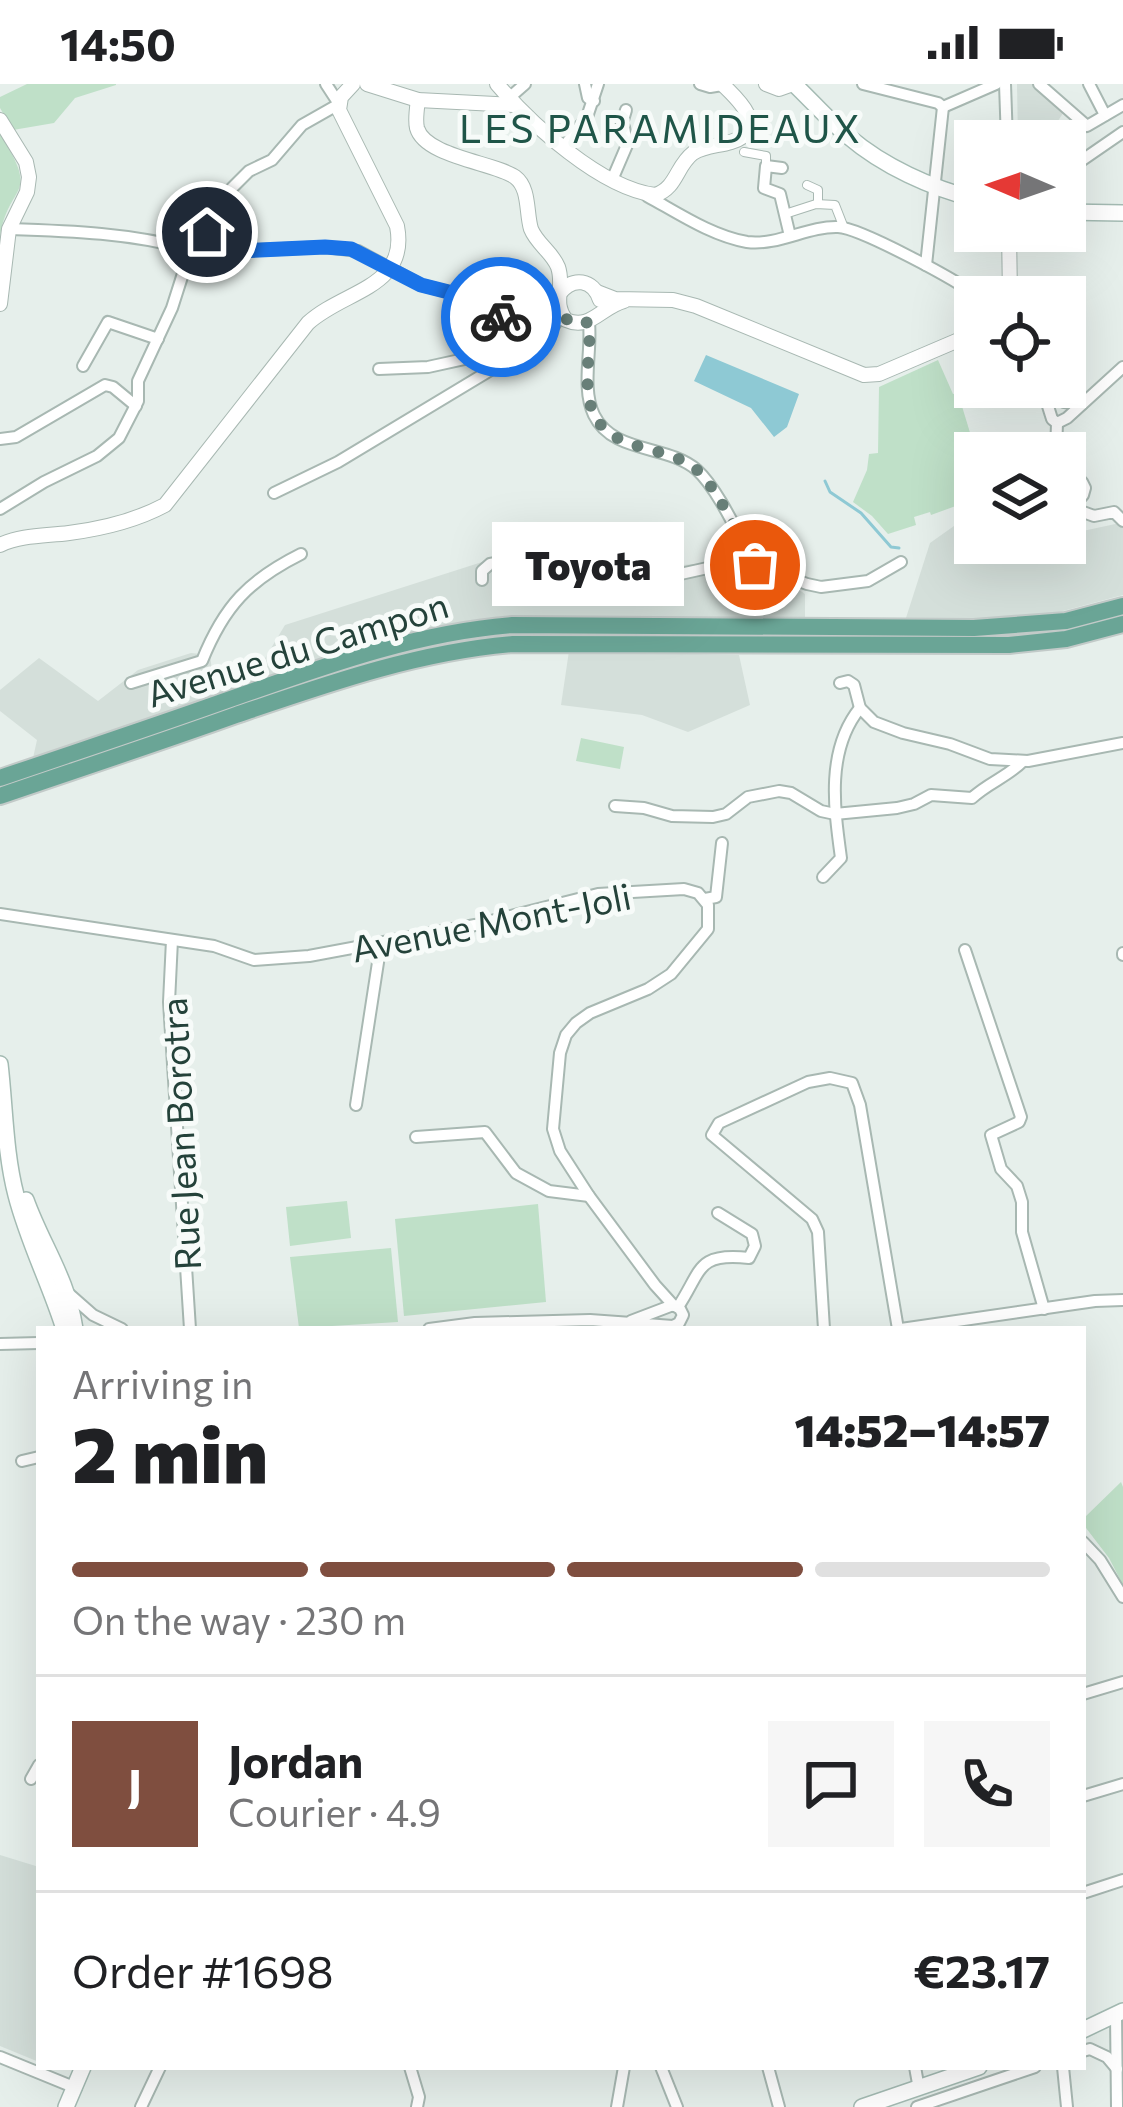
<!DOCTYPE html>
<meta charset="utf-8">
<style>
:root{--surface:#fff;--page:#f6f6f6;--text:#202124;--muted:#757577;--line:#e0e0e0;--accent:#7f4e3f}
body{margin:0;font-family:Commissioner,sans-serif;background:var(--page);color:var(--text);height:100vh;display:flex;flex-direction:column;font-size:45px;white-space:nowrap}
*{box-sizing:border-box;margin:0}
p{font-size:39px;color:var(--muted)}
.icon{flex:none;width:66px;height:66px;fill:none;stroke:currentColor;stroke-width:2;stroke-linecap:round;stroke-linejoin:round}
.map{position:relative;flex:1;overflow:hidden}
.details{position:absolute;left:36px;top:1242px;width:1050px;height:744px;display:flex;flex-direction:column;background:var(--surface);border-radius:0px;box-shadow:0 12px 48px #0002}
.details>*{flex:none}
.needle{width:78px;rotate:272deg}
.controls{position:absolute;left:954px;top:36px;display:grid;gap:24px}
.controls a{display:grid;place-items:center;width:132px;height:132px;border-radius:0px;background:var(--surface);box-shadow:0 12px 48px #0002;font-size:60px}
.pin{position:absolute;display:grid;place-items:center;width:102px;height:102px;color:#fff;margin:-51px;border:6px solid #fff;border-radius:50%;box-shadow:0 3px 12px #0007}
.courier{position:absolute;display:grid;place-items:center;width:120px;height:120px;margin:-60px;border:9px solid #1a73e8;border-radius:50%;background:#fff;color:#222;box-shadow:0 3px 15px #0007}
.bubble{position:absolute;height:84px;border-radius:0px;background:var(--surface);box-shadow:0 12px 48px #0002;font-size:39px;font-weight:800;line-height:84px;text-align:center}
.head em{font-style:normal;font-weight:800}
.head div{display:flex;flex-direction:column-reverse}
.head{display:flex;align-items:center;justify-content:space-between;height:204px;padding:0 36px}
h1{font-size:78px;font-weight:800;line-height:90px}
.bar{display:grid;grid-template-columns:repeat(4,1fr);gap:18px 12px;align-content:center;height:144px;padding:0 36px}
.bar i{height:15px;border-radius:9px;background:var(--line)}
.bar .current{background:var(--accent)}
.bar p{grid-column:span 4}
.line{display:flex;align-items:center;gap:30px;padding:0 36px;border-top:3px solid var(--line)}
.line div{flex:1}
.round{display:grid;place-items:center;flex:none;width:126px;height:126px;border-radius:0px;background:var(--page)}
.status{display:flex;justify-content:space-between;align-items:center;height:84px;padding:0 60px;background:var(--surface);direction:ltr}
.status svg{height:33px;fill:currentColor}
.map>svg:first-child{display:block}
.built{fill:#d4dfda}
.green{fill:#bfe0c8}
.water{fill:#8ec9d4}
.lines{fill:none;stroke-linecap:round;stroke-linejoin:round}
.stream{stroke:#8ec9d4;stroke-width:3}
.pedestrian-casing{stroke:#a8b8b2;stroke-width:10}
.minor-casing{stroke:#a8b8b2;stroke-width:14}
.tertiary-casing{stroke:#a8b8b2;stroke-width:16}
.secondary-casing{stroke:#a4bbb3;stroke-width:18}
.primary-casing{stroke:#c2cac8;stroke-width:20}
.pedestrian{stroke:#fff;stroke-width:8}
.minor{stroke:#fff;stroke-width:10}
.tertiary{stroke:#fff;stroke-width:14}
.secondary{stroke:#fff;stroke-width:15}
.primary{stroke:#6aa596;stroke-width:16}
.done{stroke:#687f78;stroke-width:12;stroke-dasharray:0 21.6}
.route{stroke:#1a73e8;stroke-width:15}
.labels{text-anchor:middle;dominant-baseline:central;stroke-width:10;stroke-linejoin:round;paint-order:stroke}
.street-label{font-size:36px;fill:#24423a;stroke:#f7fbf9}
.neighbourhood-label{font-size:39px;letter-spacing:3px;fill:#1f5548;stroke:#f7fbf9}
</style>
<div class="status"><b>14:50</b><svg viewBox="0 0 49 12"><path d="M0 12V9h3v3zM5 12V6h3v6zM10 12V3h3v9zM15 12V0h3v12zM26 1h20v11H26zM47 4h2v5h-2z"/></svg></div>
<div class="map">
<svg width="1123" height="2023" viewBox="0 0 1123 2023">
<rect width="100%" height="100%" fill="#e6efeb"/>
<g class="built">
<polygon points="1017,0 1035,0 1065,26 1056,40 1037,57 1018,57"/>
<polygon points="961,437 975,439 975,459 1065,459 1065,443 1078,448 1120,439 1123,444 1123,511 1033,535 905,537 930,459"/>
<polygon points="576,456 648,484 741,476 768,485 805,510 805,536 517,535 129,643 33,674 37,656 0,627 0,606 39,574 98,617 138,586 191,569 210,571 212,587 227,592 261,581 285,541 504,471"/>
<polygon points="569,567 739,571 750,621 688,648 642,631 561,621"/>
<polygon points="0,1771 39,1783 39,1978 0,1962"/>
</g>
<g class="green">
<polygon points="27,0 116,0 116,1 75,14 54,39 13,46 0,24 0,13"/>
<path d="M0,50c42,66 8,47 0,104z"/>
<polygon points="938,276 953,310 958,309 971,352 993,355 990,369 975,369 975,415 931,431 930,428 914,433 916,441 888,450 872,432 853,418 867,386 869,370 878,369 879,303"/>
<polygon points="581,654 624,663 620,685 576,677"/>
<polygon points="347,1117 351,1154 290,1162 286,1123"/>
<polygon points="538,1120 546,1218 404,1232 395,1135"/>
<polygon points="391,1164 398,1238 299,1244 290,1173"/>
<polygon points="1121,1398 1123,1403 1123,1501 1109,1474 1083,1440 1083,1435"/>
</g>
<polygon class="water" points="706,271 799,310 787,343 774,353 751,324 694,297"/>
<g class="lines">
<polyline class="stream" points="825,397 830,408 861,429 891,463 899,464"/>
<g class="pedestrian-casing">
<g id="pedestrian">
<polyline points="744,68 766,72 766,82"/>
<polyline points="807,101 818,106 818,120"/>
<polyline points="785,130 816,120 835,121 844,144"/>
</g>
</g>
<g class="minor-casing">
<g id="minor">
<polyline points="585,0 588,14 594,17"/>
<polyline points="700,0 710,3 722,1"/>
<polyline points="863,0 938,19 943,23 996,0"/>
<polyline points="1005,0 1007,57"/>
<polyline points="1039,0 1087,42 1123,21"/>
<polyline points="1089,0 1105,31"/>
<polyline points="509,14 525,0"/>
<polyline points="564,62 587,33 598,0"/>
<polyline points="782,84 766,82 764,104 780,110 790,152"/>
<polyline points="1065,88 1123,48"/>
<polyline points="612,96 627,61 624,43 621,43 626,26"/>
<path d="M647,112c31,17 65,40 100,46 31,4 61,-16 91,-15 22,1 121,54 140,70"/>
<path d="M9,145c62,2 123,4 183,21"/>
<polyline points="207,148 237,167 325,163 358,167 421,201 492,219 501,232 510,265"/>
<polyline points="926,181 943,23"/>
<path d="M589,239c3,28 -8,65 5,92 19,39 73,29 103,55 21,19 43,68 58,95"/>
<polyline points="83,282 108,238 158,255"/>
<path d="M379,285l49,-2 82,-18c26,13 37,-16 51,-33"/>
<polyline points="1042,303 1052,335 1057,339 1056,369"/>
<polyline points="1046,309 1064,318 1082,320"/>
<polyline points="1057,339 1067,334 1123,283"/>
<polyline points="0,355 16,353 105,301 113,303 136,322"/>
<polyline points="1065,394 1082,398 1085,404 1083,411 1074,421 1075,425 1094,432 1114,428 1123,437"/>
<polyline points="274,409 338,378 519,269"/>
<polyline points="0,425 44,398 97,372 119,354 138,317 138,297 172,224 187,177 207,148 232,104 249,87 272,76 302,41 339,20 326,0"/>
<polyline points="482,496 482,487 490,480 575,464 652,492 676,491 712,483 755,481 807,500 821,503 868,497 901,478"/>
<path d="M131,599l71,-22c22,-55 47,-81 99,-107"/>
<polyline points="840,599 848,597 854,601 860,624 874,638 903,649 950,660 990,675 1028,677 1123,659"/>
<path d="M615,722l29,2 28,8 41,1 13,-3 22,-17 31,-6 12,2 30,18 14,3 62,-6 17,-4 17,-9 41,3c16,-15 35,-21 50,-36"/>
<path d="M823,793l18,-19c-7,-51 -15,-108 19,-150"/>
<polyline points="705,815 716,813 722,759"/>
<polyline points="0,830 214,862 254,876 309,872 475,841 598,810 684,805 698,809 708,821 708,845 671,890 648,905 590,929 576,939 566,951 560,969 553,1045 560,1067 589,1112 655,1201 674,1222"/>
<polyline points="172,856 169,918 190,1245"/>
<polyline points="965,866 1021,1033 1019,1038 991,1051 1001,1085 1017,1102 1022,1118 1022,1148 1044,1225"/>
<polyline points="1123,869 1123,871"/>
<polyline points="356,1021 381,859"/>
<polyline points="416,1053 485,1048 516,1089 549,1107 589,1112"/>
<polyline points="68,1209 93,1231 122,1245"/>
<path d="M678,1223c24,-36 18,-55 71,-49l6,-12 -3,-12 -34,-21"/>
<polyline points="429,1245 475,1239 590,1236 673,1242 679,1239 683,1231 680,1225 673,1221 631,1237"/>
<polyline points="824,1245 818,1148 812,1135 712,1051 719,1039 808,998 830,994 852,999 860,1021 898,1245"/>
<polyline points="901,1245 1095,1217 1123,1216"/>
<polyline points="0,1260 39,1259"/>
<polyline points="22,1377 39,1373"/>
<polyline points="1083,1458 1100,1476 1123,1513"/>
<polyline points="1083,1610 1123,1598"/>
<polyline points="31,1695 39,1681"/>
<polyline points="1083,1712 1123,1700"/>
<polyline points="1083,1809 1123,1796"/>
<polyline points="1116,1931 1117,2023"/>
<polyline points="1083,1967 1090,1965 1107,1973 1117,1985"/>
<polyline points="0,1973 76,2004"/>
<polyline points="410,1983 419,2013 417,2023"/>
<polyline points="661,1983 677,2023"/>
<polyline points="768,1983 779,2023"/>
<polyline points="915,1983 919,2005"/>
<polyline points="1063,1983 1067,2023"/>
<polyline points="141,2023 160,1983"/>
<polyline points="617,2023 624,1983"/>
<polyline points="917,2023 1035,1983"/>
</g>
</g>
<g class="tertiary-casing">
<g id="tertiary">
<polyline points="367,0 418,16 513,21"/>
<path d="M497,0c35,41 104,104 158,111 22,-7 21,-29 38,-42 11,-7 25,-7 38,-11 40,-12 7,-43 -9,-58"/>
<polyline points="766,0 779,5 793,0"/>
<path d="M418,16c-1,8 -3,20 -1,28 8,29 79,35 98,49 15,11 11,36 16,52 6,15 21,23 27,38 7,20 -6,36 8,53 24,11 35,-13 58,-19"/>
<polyline points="0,36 26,78 29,93 27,108 9,145 0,220"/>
<polyline points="1009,147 1010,213"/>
<polyline points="597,208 615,215 673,216 696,222 864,291 879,290 975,249"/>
<path d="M559,210c14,-18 34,-15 41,6"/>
<path d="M0,461c21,-10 46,-9 69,-12 31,-4 68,-13 96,-28l143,-182c36,-33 101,-35 89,-97l-58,-116 2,-13 12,-13"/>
</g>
</g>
<g class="secondary-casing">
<g id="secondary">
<path d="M794,0c18,17 35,37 55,53 34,29 82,51 126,62"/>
<polyline points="1065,128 1123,129"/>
<path d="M0,980c5,43 5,89 16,131 12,47 34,89 48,134"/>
<path d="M26,1116c17,47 41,77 49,129"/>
<polyline points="1083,1946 1123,1927"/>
<polyline points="66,2023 83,1983"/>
<polyline points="862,2023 979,1983"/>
</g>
</g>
<g class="primary-casing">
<g id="primary">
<path d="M0,694c73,-25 146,-49 219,-75 95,-33 191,-70 293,-78l462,3 92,-7 57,-15"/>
<path d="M0,712c79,-27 158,-53 236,-81 91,-31 181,-63 277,-71l496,1 57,-6 57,-15"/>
</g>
</g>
<use href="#pedestrian" class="pedestrian"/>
<use href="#minor" class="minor"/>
<use href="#tertiary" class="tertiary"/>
<use href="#secondary" class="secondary"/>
<use href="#primary" class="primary"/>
</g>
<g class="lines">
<path class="done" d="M501,233c14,66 34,31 60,-1l16,9 12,-3c3,29 -8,66 5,92 19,40 73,30 103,56 21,19 43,69 58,95"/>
<polyline class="route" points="207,148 237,167 325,163 351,165 421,201 492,219 501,233"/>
</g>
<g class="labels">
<g class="street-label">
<text transform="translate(297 564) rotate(-17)">Avenue du Campon</text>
<text transform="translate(491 837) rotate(-11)">Avenue Mont-Joli</text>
<text transform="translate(179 1050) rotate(-93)">Rue Jean Borotra</text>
</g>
<g class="neighbourhood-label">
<text x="661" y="43">LES PARAMIDEAUX</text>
</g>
</g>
</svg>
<div class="controls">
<a><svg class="needle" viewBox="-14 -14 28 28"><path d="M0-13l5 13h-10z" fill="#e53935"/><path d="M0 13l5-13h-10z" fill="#757577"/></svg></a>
<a><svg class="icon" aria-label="locate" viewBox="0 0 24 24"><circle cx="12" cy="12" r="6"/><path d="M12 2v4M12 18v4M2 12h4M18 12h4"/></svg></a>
<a><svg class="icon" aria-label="layers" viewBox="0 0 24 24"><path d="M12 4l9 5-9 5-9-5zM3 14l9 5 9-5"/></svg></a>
</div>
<div class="pin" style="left:755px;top:481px;background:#ea580c"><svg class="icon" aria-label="bag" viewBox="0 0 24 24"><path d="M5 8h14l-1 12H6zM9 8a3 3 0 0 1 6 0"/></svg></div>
<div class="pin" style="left:207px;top:148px;background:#1f2937"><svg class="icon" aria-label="home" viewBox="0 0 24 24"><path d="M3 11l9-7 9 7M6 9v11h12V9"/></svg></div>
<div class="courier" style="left:501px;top:233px"><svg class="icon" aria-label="bike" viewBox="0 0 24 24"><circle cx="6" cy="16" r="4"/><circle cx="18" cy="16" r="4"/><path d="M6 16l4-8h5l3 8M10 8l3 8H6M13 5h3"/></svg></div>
<div class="bubble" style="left:492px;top:438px;width:192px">Toyota</div>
<section class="details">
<div class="head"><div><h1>2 min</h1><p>Arriving in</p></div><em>14:52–14:57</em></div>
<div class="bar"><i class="current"></i><i class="current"></i><i class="current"></i><i></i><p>On the way · 230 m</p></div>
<div class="line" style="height:216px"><b class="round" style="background:var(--accent);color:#fff">J</b><div><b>Jordan</b><p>Courier · 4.9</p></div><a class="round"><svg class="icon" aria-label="chat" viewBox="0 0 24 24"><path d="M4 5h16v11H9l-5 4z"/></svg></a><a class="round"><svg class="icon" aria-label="phone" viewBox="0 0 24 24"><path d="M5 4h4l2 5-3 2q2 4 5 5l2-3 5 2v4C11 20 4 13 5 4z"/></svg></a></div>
<div class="line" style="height:156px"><div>Order #1698</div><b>€23.17</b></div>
</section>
</div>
